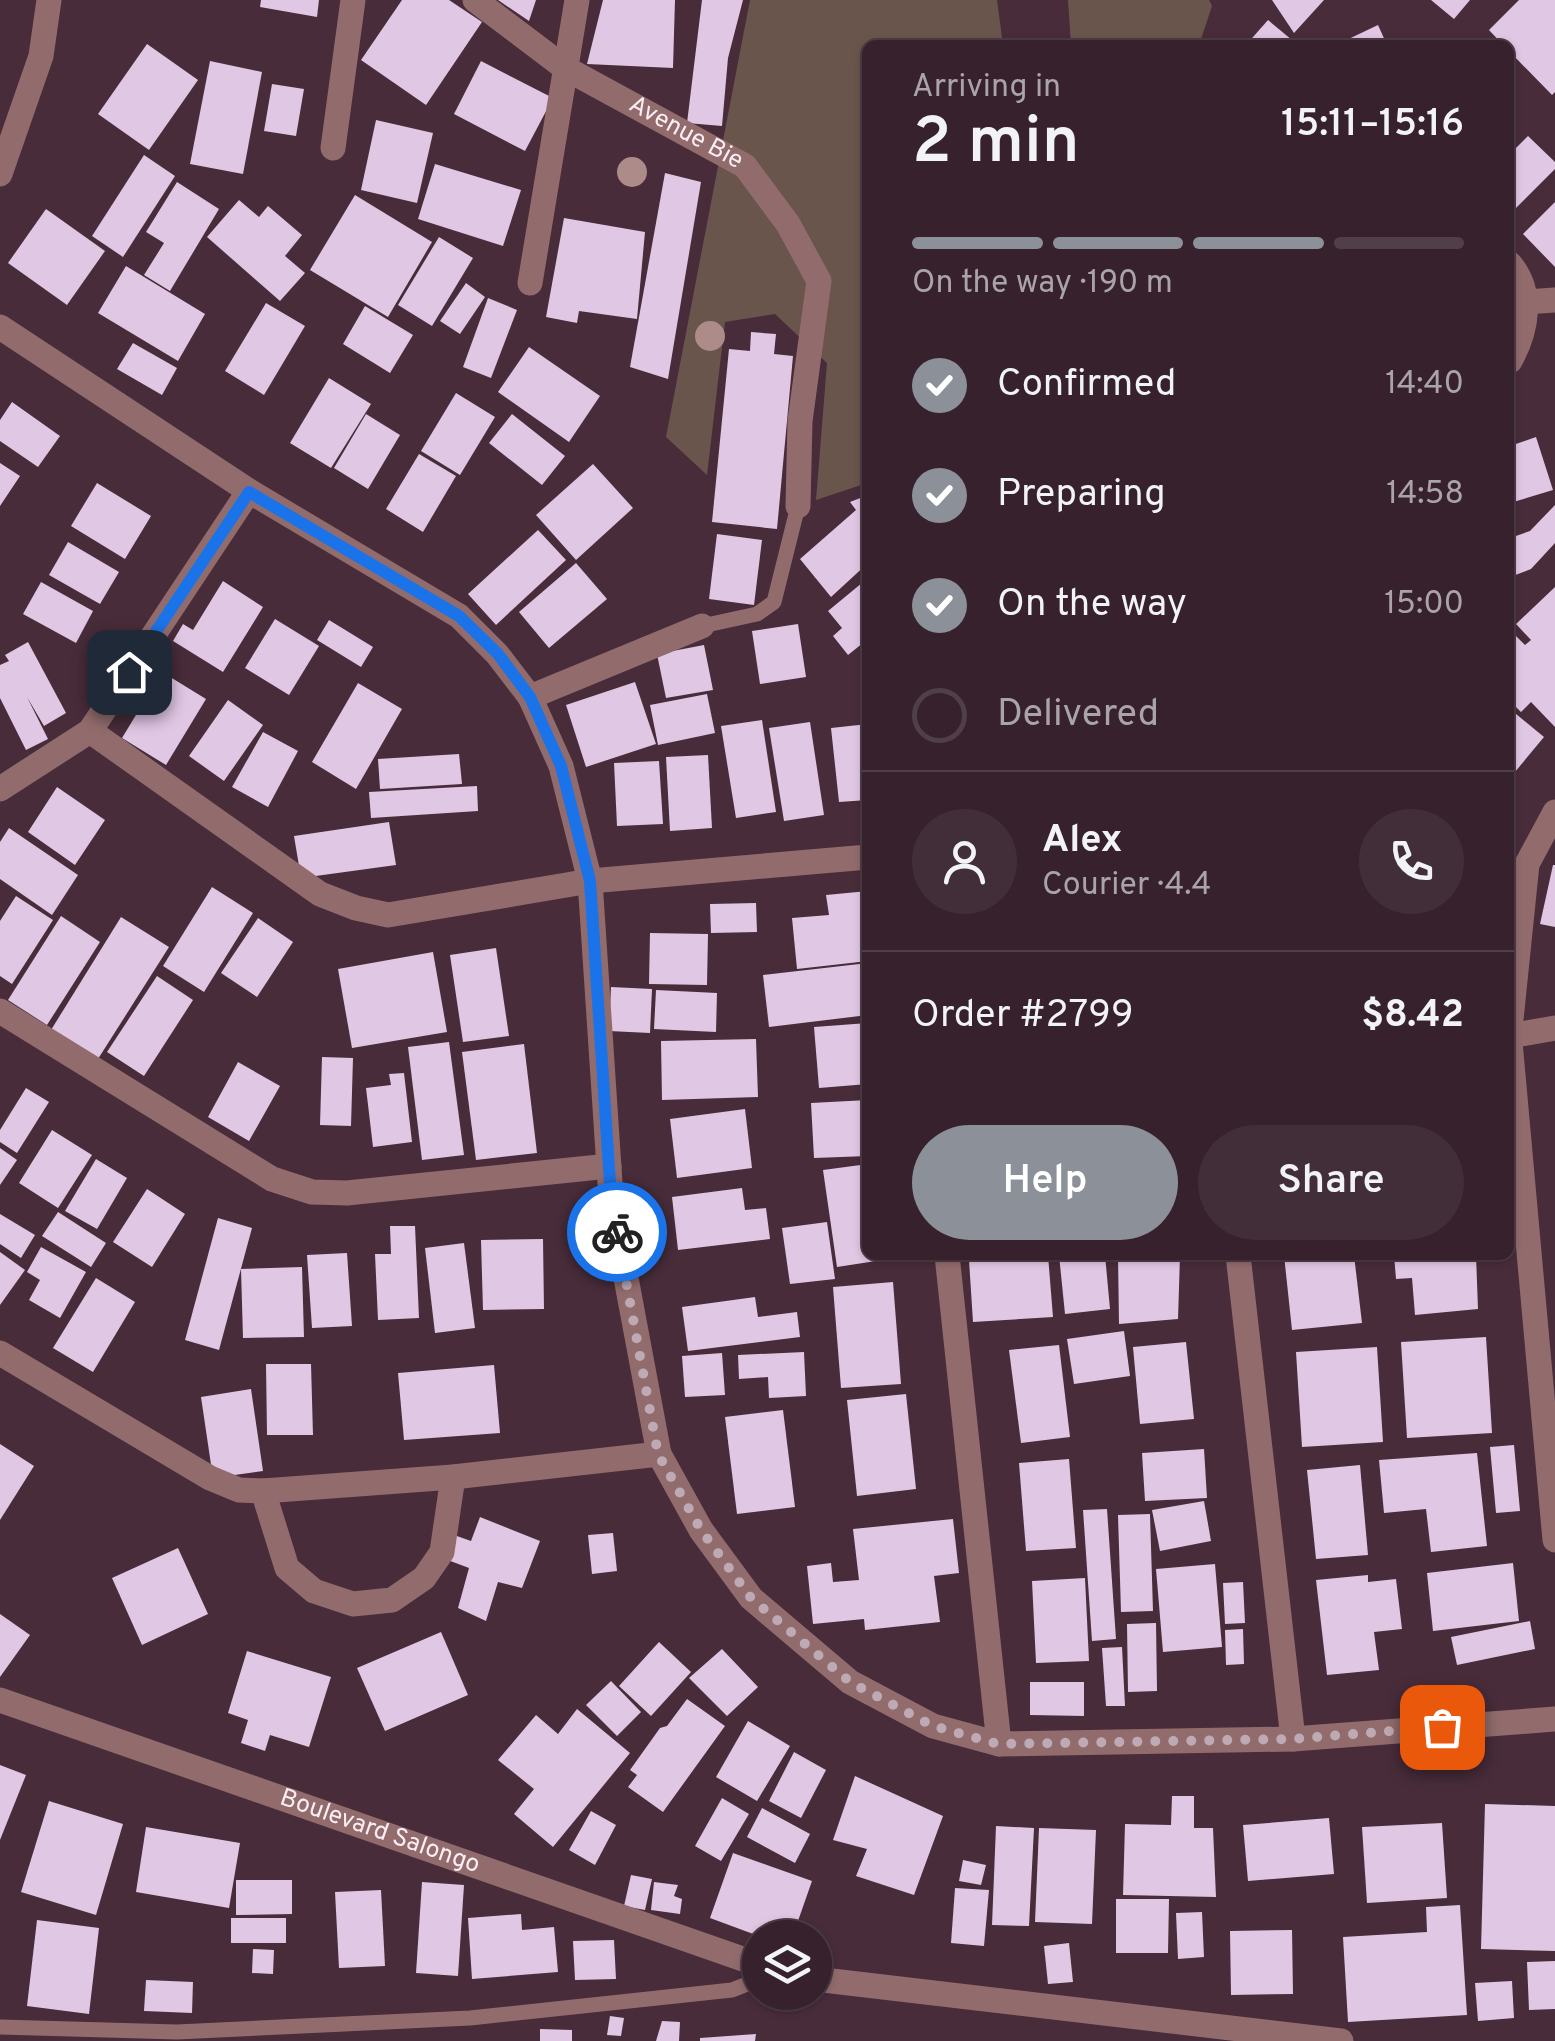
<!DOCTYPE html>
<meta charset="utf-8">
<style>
:root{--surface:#36212c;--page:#412e38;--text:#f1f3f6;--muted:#aaa3a9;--line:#503e48;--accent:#8c9099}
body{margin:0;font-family:Overpass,sans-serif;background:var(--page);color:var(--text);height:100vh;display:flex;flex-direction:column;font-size:38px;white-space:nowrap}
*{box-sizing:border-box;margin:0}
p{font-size:32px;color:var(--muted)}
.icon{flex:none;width:55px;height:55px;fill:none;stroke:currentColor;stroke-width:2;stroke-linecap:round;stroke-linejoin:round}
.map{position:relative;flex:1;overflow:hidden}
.panel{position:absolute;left:862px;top:40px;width:652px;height:1220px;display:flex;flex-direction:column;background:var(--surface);border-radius:15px;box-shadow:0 2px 8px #0004,0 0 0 2px var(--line)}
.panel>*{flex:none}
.buttons{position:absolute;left:742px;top:1920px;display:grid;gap:20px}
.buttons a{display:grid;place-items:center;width:90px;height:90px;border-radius:50%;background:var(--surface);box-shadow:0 2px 8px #0004,0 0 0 2px var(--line);font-size:50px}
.pin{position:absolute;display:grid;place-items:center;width:85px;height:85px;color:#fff;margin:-42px;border-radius:20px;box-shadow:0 5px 15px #0006}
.courier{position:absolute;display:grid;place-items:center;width:100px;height:100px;margin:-50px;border:8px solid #1a73e8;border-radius:50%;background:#fff;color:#222;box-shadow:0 2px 12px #0007}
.overview em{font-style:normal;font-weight:600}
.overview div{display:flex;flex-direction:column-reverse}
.overview{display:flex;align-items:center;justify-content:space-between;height:170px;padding:0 50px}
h1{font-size:65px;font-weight:600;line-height:75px}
.bar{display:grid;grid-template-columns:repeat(4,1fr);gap:15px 10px;align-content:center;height:120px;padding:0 50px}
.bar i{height:12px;border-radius:8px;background:var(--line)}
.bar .on{background:var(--accent)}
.bar p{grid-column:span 4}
.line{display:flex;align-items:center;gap:25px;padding:0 50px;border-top:2px solid var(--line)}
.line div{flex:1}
.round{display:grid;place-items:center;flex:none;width:105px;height:105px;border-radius:52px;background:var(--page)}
ol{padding:0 50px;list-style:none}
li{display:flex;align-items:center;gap:30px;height:110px}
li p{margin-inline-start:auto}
li .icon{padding:10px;border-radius:50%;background:var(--accent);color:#fff;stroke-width:4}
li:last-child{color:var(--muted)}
li i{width:55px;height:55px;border:5px solid var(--line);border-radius:50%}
.primary-button{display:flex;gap:20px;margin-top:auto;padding:20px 50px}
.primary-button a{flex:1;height:115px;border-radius:60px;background:var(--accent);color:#fff;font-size:40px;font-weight:600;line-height:115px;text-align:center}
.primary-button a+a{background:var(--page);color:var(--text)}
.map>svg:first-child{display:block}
.green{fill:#6a554c}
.building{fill:#e0c7e4}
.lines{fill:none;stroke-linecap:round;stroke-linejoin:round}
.service{stroke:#926c6d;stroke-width:15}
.minor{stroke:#926c6d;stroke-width:25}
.tree{fill:#ad8b89}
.done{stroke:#beaab4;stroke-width:10;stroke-dasharray:0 18}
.route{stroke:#1a73e8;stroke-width:12}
.labels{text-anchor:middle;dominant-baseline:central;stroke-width:10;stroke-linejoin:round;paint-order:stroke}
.street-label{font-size:25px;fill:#fdeef5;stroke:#26191f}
</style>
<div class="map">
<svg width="1555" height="2041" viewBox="0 0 1555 2041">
<rect width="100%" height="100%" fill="#482c3a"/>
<g class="green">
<polygon points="750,0 997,0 1003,45 868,45 868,241 864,242 868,274 868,367 860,370 867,405 867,483 816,500 827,363 775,314 725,322 707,475 666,437"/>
<polygon points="1068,0 1209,0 1212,6 1199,45 1071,45"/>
</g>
<g class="building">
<polygon points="261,0 319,0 317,17 260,7"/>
<polygon points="402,0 449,0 482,22 426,105 361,60"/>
<polygon points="498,0 536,0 529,21"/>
<polygon points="603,0 675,0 673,68 587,64"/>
<polygon points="702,0 743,0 728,58 722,126 687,123"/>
<polygon points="1272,0 1324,0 1294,33"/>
<polygon points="1431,0 1470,0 1454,19"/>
<polygon points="1519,0 1555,0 1555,92 1552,95 1510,52 1510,45 1503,45 1489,30"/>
<polygon points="1268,20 1298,45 1246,45"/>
<polygon points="1378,25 1387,45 1336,45"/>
<polygon points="147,44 198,80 149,150 98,114"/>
<polygon points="210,61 262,72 243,174 190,164"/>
<polygon points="481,61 553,98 525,151 454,114"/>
<polygon points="272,84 304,89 296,136 264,131"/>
<polygon points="376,120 433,133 417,203 361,190"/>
<polygon points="1528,136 1555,162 1555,169 1513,211 1510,208 1510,154"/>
<polygon points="144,155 175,176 123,257 92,236"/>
<polygon points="435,164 521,190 503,246 418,219"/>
<polygon points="665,173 701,182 668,379 630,367"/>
<polygon points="177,182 219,209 170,291 144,275 164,243 146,232"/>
<polygon points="355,195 432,242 388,317 310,270"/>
<polygon points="239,200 259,217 268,206 302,235 285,256 305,273 280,301 207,237"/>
<polygon points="1555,202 1555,267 1523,234"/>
<polygon points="46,209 105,251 67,305 8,263"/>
<polygon points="564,218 645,232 637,319 579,311 577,323 546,317"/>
<polygon points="439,237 473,258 432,326 398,305"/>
<polygon points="126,266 205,314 178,361 98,313"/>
<polygon points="466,283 485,297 460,334 440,321"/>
<polygon points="488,298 517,310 491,378 463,367"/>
<polygon points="266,303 305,326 264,395 225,371"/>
<polygon points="365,306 413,335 390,373 343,344"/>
<polygon points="751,332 776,334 774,354 793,356 777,529 712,522 729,349 750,351"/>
<polygon points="133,343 177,368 162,395 117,369"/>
<polygon points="529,347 600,396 569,442 498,392"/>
<polygon points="329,378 371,404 331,468 290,443"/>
<polygon points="456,393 495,417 460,475 421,451"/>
<polygon points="12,402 60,436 38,467 0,441 0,420"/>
<polygon points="366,414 400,435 368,489 334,468"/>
<polygon points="512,414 565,456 542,485 489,443"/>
<polygon points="1536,437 1553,490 1510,503 1510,446"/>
<polygon points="419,454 456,476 423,532 386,509"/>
<polygon points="0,463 20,476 0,506"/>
<polygon points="593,464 633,508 576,560 536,515"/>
<polygon points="97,483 151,516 125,559 71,526"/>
<polygon points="868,495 868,563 831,597 800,559 856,510 850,502"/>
<polygon points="1555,505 1555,543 1531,569 1510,577 1510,538 1530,531"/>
<polygon points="538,530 566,560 496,625 468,594"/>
<polygon points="717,534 762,540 754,605 709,599"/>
<polygon points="68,542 119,572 100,604 49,575"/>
<polygon points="576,563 607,599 549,648 519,612"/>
<polygon points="868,578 868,639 848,655 833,636 842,628 828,611"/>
<polygon points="223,581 263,607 223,672 173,641 183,624 193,630"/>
<polygon points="41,582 93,611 76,643 23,614"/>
<polygon points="1555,587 1555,727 1531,702 1521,712 1510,701 1510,630 1525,645 1531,640 1516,624"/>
<polygon points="275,619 319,646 289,695 245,668"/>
<polygon points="329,620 373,647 361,667 317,640"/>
<polygon points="798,624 806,677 760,684 752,631"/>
<polygon points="28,642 66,713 44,726 27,697 48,739 26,750 0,698 0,665 9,661 5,655"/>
<polygon points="704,645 713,690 666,698 657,654"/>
<polygon points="162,672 206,699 166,765 122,738"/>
<polygon points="635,682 656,744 586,767 566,705"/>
<polygon points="358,683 402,709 356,789 312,762"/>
<polygon points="707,694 715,733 658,745 650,705"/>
<polygon points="228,700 263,725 224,781 189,756"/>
<polygon points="1510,709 1544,737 1510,778"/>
<polygon points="762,720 776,812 736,818 721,726"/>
<polygon points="810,722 824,815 784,821 769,728"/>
<polygon points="868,724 868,800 839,802 831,728"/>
<polygon points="263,732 298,751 268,807 232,787"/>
<polygon points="459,754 462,784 380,789 378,759"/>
<polygon points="708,755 712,828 670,831 666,757"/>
<polygon points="659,761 663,824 617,826 614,763"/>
<polygon points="477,786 478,811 371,818 369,792"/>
<polygon points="57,787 105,820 75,865 28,832"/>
<polygon points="389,822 396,865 301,878 294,836"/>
<polygon points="9,828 78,875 52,915 0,879 0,842"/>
<polygon points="1553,865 1555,865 1555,927 1540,924"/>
<polygon points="212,887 253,913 204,992 163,966"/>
<polygon points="868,891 868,961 797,969 792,918 829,915 826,895"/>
<polygon points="16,896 53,920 12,984 0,976 0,921"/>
<polygon points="756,903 757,932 711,933 710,904"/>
<polygon points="61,916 100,942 47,1025 8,1000"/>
<polygon points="121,917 169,947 98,1059 51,1030"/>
<polygon points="258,918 293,942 257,997 221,973"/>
<polygon points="650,933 708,934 707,985 649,984"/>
<polygon points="496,948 509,1036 463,1042 450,955"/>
<polygon points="433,952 447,1032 352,1048 338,969"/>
<polygon points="868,963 868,1015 769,1027 763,975"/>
<polygon points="157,976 193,1000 144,1076 107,1052"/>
<polygon points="611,987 652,989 650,1033 609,1031"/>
<polygon points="656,990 717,993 716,1032 654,1029"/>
<polygon points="868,1023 868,1084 819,1088 814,1027"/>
<polygon points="756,1039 758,1097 662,1100 661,1041"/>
<polygon points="449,1042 464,1155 422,1160 408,1047"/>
<polygon points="524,1044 537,1153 476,1160 462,1052"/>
<polygon points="322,1057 353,1058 351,1126 320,1125"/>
<polygon points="238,1062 280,1086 249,1141 208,1117"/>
<polygon points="404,1073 412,1142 373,1147 366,1088 391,1085 389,1074"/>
<polygon points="26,1088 49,1102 17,1153 0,1142 0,1130"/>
<polygon points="868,1100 868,1156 814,1158 811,1103"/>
<polygon points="745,1109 752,1168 677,1178 670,1119"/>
<polygon points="52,1130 92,1155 58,1208 19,1183"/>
<polygon points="0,1148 17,1160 0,1185"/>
<polygon points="96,1159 127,1178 97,1229 65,1211"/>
<polygon points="868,1164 868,1255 902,1257 837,1267 823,1170"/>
<polygon points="742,1188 745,1210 766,1208 770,1239 678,1250 672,1197"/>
<polygon points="147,1189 185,1214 152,1267 113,1242"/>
<polygon points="58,1212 106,1243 91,1267 42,1236"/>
<polygon points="0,1214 35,1235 21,1258 0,1244"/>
<polygon points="218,1218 252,1228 219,1350 185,1340"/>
<polygon points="827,1222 835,1279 790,1284 782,1228"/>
<polygon points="390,1226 415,1226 419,1318 378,1320 375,1254 391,1254"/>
<polygon points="543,1239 544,1309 483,1310 481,1240"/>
<polygon points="464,1243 475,1328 435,1333 425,1248"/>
<polygon points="41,1247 86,1272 60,1318 29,1300 40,1280 27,1272"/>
<polygon points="0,1252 25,1270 0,1305"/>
<polygon points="347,1253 352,1326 312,1328 307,1255"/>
<polygon points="993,1255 1048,1255 1053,1317 973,1322 969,1260 993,1259"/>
<polygon points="1059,1255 1105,1255 1110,1309 1065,1314"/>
<polygon points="1118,1255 1180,1255 1178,1319 1119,1324"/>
<polygon points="1284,1255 1354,1255 1362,1323 1292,1330"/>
<polygon points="1394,1255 1476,1255 1478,1309 1415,1315 1412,1278 1396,1279"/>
<polygon points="302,1267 304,1337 243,1338 241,1269"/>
<polygon points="96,1278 135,1302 93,1372 53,1348"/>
<polygon points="893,1282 901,1384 841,1388 833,1287"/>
<polygon points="755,1297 758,1317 797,1312 800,1337 688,1351 682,1307"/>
<polygon points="1124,1331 1130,1376 1074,1384 1067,1339"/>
<polygon points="1486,1337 1492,1433 1407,1438 1401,1342"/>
<polygon points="1186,1342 1194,1419 1140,1424 1133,1347"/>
<polygon points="1059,1345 1070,1437 1021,1443 1009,1350"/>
<polygon points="1377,1347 1383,1442 1302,1447 1296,1352"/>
<polygon points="804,1352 806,1396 769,1398 768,1377 739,1379 738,1355"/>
<polygon points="722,1353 725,1395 685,1397 682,1356"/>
<polygon points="266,1364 311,1364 313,1435 267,1435"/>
<polygon points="494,1365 500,1433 404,1440 398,1373"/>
<polygon points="251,1389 263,1471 213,1478 201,1397"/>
<polygon points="906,1394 916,1489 857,1496 847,1400"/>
<polygon points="783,1410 795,1507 737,1514 725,1417"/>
<polygon points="0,1444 34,1466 0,1520"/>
<polygon points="1514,1445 1520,1511 1496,1513 1490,1447"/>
<polygon points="1204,1449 1207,1498 1145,1501 1142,1453"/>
<polygon points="1477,1453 1487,1546 1431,1552 1426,1509 1384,1513 1379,1460"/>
<polygon points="1069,1459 1076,1548 1026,1551 1019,1463"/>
<polygon points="1360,1465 1368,1555 1316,1559 1307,1470"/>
<polygon points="1204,1501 1211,1541 1160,1551 1152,1510"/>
<polygon points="1107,1509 1116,1639 1092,1641 1083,1510"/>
<polygon points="1150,1514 1153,1611 1121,1612 1118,1515"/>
<polygon points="480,1517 540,1541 522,1588 498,1582 486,1621 458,1608 469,1568 445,1559 454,1535 471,1541"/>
<polygon points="953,1519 959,1573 934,1576 940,1622 865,1630 864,1619 813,1624 807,1566 831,1563 833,1582 859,1580 853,1529"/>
<polygon points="613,1533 617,1571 592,1574 588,1535"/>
<polygon points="178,1548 208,1614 142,1645 112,1578"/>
<polygon points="1513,1563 1519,1621 1433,1631 1427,1573"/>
<polygon points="1215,1564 1222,1647 1163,1652 1156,1569"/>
<polygon points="1368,1575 1368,1582 1396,1579 1402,1629 1374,1632 1379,1670 1327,1675 1316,1580"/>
<polygon points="1085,1578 1089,1661 1036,1663 1032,1581"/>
<polygon points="1243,1582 1245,1623 1225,1624 1223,1583"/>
<polygon points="0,1614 30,1635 0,1677"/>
<polygon points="1530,1621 1535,1649 1457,1665 1451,1637"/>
<polygon points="1156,1623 1157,1691 1128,1692 1127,1624"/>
<polygon points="1243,1629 1244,1664 1226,1665 1225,1630"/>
<polygon points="441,1632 468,1695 385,1731 357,1668"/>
<polygon points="659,1642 691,1672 651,1716 619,1686"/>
<polygon points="1122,1647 1125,1706 1106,1706 1102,1648"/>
<polygon points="722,1649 758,1687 727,1716 689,1678"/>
<polygon points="247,1651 331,1677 309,1747 270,1735 265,1751 241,1743 248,1720 228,1713"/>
<polygon points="611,1681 641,1712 617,1736 586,1705"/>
<polygon points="1030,1682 1084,1682 1084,1716 1030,1715"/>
<polygon points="687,1699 725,1726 663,1812 628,1787 637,1775 630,1770 660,1728 667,1726"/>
<polygon points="577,1709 630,1753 553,1847 514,1814 534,1789 498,1760 536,1715 558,1734"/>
<polygon points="748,1721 790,1746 757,1801 716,1777"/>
<polygon points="794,1752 826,1770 801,1818 769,1801"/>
<polygon points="0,1765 26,1775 0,1840"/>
<polygon points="855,1776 943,1816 914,1895 856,1876 867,1849 833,1840"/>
<polygon points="1172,1796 1194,1796 1194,1828 1213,1828 1216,1897 1123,1895 1125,1824 1171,1825"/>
<polygon points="722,1798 749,1814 721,1861 695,1846"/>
<polygon points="49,1801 123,1824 96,1915 21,1892"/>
<polygon points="1485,1804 1555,1806 1555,1951 1481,1949"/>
<polygon points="762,1808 810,1834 795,1863 747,1837"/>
<polygon points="591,1811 616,1825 595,1865 569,1850"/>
<polygon points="1329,1818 1334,1874 1248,1881 1243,1825"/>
<polygon points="1442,1823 1447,1898 1367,1903 1362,1827"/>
<polygon points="996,1826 1034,1828 1029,1926 992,1925"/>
<polygon points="146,1827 240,1843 229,1908 136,1892"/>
<polygon points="1039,1828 1096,1830 1092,1924 1035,1922"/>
<polygon points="733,1853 812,1881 792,1938 764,1938 710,1918"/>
<polygon points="963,1860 986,1865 981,1885 959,1881"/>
<polygon points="631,1875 652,1879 645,1910 624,1906"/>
<polygon points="236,1880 292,1880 292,1914 236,1915"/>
<polygon points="422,1882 464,1885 458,1976 416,1973"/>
<polygon points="654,1882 678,1885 674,1896 682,1899 680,1914 651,1910"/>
<polygon points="955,1888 989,1890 984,1946 951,1943"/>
<polygon points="381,1890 385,1966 339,1968 335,1892"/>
<polygon points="1116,1899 1169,1899 1168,1953 1116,1953"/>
<polygon points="1460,1905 1467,2015 1348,2022 1343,1937 1427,1932 1426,1907"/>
<polygon points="1202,1912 1204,1957 1178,1959 1176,1913"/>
<polygon points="521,1914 522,1930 554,1927 558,1972 472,1979 468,1918"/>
<rect x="231" y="1918" width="55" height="25"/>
<polygon points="37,1920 99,1928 89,2014 27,2006"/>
<polygon points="1292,1930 1293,1994 1231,1995 1230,1931"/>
<polygon points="614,1940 616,1979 575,1980 573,1941"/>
<polygon points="1069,1943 1073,1982 1048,1984 1044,1946"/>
<polygon points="253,1949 274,1950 273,1974 252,1973"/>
<polygon points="1555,1961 1555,2009 1529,2010 1527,1962"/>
<polygon points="146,1980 193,1982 192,2013 144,2011"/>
<polygon points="1512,1981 1514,2018 1478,2021 1475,1983"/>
<polygon points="610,2016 624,2018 621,2036 607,2035"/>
<polygon points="662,2021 680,2022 679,2041 656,2041"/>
<polygon points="540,2029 572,2030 572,2041 540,2041"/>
<polygon points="756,2034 755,2041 700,2041 700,2038"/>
</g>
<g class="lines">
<g class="service">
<polyline points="702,626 757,614 774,602 798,506"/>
<polyline points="0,2027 177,2032 470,2018 732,1990 760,1979"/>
</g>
<g class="minor">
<path id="s1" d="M475,0l90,68 180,98 43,58 31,57 -19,140 -2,85"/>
<polyline points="333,148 353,0"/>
<polyline points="0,174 41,56 49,0"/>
<path d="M1510,264c24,29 17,66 0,97"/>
<polyline points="530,283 577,0"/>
<polyline points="1526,302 1555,300"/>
<polyline points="0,327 249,491 459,616 497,654 530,697 561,766 590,881 611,1198 659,1454 701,1530 751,1598 850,1682 933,1726 999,1744 1293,1739 1555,1719"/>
<polyline points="530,697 702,626"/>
<polyline points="90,731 320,894 356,908 388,915 590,881 868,857"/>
<polyline points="0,789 90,731 249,491"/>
<polyline points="0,1011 272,1179 312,1192 347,1193 609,1166"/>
<polyline points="1510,1029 1527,864 1555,812"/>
<polyline points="1510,1036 1555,1028"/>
<polyline points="1510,1042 1555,1540"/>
<polyline points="947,1255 999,1744"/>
<polyline points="1238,1255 1293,1739"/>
<polyline points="0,1353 210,1478 239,1490 263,1491 453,1477 659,1454"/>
<polyline points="263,1491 287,1568 314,1591 353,1604 392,1600 424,1578 442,1552 453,1477"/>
<path id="s2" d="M0,1700l760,265"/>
<polyline points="815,1979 1341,2041"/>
</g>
</g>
<g class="tree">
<circle cx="632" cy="172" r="15"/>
<circle cx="710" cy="336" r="15"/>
</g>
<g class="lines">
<polyline class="done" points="617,1232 658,1454 701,1530 751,1598 850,1682 933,1726 998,1744 1292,1739 1442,1727"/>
<polyline class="route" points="129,672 249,492 459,616 498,654 530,697 561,766 590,881 611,1198 617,1232"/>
</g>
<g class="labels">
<g class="street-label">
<text stroke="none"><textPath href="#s1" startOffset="250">Avenue Bie</textPath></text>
<text stroke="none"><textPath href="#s2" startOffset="402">Boulevard Salongo</textPath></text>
</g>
</g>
</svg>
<div class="buttons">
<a><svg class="icon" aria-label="layers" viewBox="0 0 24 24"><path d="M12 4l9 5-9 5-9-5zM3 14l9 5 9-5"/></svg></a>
</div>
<div class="pin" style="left:1442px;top:1727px;background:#ea580c"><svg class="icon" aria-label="bag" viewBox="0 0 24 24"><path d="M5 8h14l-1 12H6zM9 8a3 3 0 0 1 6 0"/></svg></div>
<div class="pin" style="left:129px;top:672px;background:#1f2937"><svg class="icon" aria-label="home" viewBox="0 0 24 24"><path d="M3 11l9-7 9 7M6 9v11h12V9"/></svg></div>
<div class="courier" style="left:617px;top:1232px"><svg class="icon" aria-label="bike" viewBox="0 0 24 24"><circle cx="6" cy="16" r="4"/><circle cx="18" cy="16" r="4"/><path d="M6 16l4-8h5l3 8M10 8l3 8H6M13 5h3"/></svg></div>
<section class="panel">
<div class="overview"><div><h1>2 min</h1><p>Arriving in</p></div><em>15:11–15:16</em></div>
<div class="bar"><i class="on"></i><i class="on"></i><i class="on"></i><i></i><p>On the way · 190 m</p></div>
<ol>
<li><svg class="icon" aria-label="check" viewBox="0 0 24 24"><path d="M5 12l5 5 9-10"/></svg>Confirmed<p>14:40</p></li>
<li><svg class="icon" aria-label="check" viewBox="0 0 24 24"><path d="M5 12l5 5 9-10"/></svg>Preparing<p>14:58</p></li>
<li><svg class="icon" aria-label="check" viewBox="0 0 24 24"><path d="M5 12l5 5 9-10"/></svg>On the way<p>15:00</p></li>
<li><i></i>Delivered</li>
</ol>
<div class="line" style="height:180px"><a class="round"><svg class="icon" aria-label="person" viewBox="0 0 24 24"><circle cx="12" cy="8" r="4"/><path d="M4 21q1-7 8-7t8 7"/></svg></a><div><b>Alex</b><p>Courier · 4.4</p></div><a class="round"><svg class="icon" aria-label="phone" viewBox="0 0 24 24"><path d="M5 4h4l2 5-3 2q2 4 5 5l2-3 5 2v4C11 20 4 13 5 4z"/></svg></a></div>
<div class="line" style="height:130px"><div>Order #2799</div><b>$8.42</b></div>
<div class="primary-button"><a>Help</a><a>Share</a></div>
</section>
</div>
